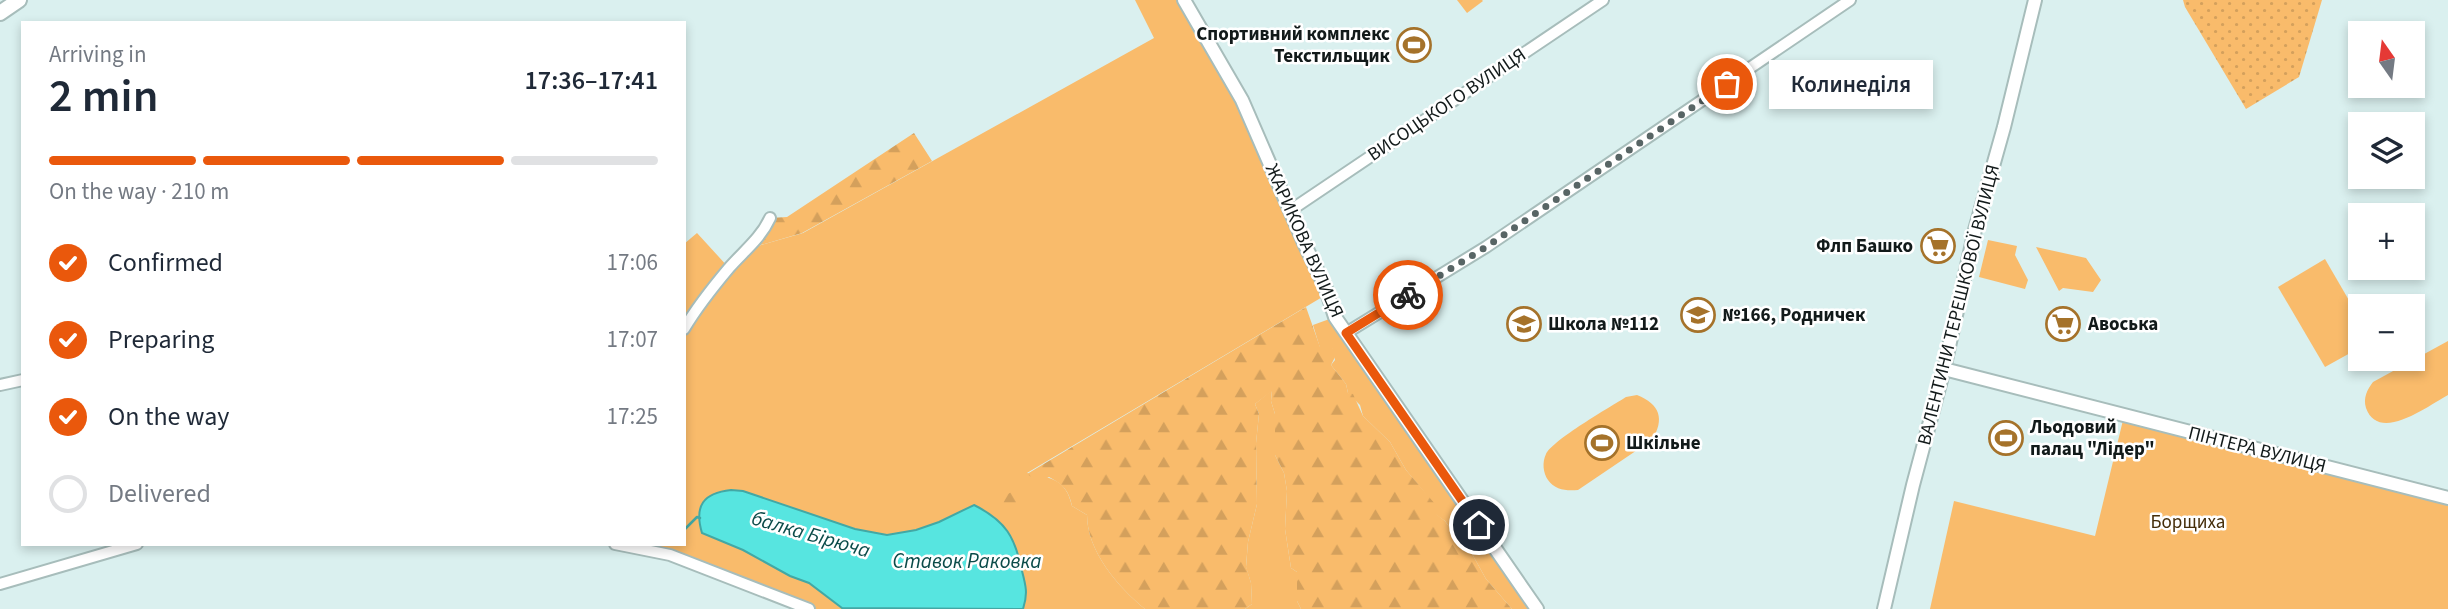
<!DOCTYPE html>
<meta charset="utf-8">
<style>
:root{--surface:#fff;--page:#f2f2f3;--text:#1f2937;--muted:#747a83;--line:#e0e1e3;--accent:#ea580c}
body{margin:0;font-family:"Source Sans 3",sans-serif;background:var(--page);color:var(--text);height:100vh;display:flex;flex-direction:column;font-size:26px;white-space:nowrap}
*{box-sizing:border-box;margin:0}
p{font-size:23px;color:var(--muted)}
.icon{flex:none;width:38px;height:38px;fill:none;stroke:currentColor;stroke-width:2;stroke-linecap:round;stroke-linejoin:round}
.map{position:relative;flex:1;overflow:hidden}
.panel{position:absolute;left:21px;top:21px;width:665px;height:525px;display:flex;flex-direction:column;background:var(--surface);border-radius:0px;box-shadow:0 4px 10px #0003}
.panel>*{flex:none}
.needle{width:46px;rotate:346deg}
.controls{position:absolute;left:2348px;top:21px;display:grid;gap:14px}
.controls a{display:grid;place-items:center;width:77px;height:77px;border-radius:0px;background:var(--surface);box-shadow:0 4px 10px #0003;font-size:35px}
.pin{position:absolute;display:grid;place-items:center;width:60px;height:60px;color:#fff;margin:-30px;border:4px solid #fff;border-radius:50%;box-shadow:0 2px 7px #0007}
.courier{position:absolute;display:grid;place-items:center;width:70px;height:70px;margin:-35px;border:5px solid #ea580c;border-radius:50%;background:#fff;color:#222;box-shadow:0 2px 9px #0007}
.bubble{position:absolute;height:49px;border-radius:0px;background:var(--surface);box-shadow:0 4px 10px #0003;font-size:23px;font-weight:600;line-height:49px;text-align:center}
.overview em{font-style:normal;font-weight:600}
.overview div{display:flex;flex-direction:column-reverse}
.overview{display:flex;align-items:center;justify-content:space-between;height:119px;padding:0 28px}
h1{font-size:46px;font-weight:600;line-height:52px}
.bar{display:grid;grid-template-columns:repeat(4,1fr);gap:10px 7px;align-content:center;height:84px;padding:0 28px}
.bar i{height:9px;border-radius:5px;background:var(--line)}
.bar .selected{background:var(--accent)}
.bar p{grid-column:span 4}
ol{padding:0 28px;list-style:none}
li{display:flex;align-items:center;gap:21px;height:77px}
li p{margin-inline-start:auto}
li .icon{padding:7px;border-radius:50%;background:var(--accent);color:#fff;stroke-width:4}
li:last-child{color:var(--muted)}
li i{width:38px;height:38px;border:4px solid var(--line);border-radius:50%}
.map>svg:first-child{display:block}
.green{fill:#f9bb6b}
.forest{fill:url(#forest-firs)}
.park{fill:url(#park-dots)}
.water{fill:#57e5e0;stroke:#42a8a5;stroke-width:2}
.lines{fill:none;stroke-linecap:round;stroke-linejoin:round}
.stream{stroke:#42a8a5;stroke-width:2.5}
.minor-casing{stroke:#a7bdbb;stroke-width:14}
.tertiary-casing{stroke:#a7bdbb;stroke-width:16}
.secondary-casing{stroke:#a7bdbb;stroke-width:18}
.minor{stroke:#fff;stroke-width:10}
.tertiary{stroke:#fff;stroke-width:12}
.secondary{stroke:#fff;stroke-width:14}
.done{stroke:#586565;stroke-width:7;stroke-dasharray:0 12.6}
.route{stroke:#ea580c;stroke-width:9}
.labels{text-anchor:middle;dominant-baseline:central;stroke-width:5;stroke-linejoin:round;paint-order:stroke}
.poi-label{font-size:19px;font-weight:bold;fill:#121a1a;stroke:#fff;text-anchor:start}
.street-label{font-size:19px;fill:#121a1a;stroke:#fff}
.park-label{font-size:19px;fill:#462e0a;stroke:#fff}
.water-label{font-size:21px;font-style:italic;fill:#0a4b49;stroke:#fff}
</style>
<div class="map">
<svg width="2448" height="609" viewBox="0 0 2448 609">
<defs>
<pattern id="forest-firs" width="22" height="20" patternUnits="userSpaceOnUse" patternTransform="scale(1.75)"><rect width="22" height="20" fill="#f9bb6b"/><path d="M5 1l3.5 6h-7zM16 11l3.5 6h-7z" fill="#d4a05c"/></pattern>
<pattern id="park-dots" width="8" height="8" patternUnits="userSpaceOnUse" patternTransform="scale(1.75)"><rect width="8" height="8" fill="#f9bb6b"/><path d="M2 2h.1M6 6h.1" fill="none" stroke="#d4a05c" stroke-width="1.8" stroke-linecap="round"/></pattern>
</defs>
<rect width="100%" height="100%" fill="#daf0ef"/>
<g class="green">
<path d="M1135,0h49l35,64 110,229 -302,180c25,5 39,6 45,33l15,9c0,36 31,72 58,94h-336l-139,-54 -55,-11h69v-300l13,-11 32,35 18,-19 56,-16 351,-195z"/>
<polygon points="1457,0 1482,0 1483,1 1467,13"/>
<polygon points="1988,240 2017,246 2015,255 2028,280 2025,289 1979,277"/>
<polygon points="2036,247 2086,258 2101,280 2093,292 2063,288 2059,291"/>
<polygon points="2325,259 2361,321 2361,347 2325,367 2278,287"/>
<polygon points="1335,317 1537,609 1512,609 1486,579 1471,552 1455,535 1445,521 1435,514 1425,493 1406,470 1390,442 1363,416 1360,405 1348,393 1346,384 1331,365 1335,360 1332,348 1320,348 1313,325"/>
<path d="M2448,341v54c-19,10 -69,49 -82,13 -3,-10 1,-18 7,-26z"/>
<polygon points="1272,390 1271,401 1275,414 1275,455 1284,473 1287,491 1285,529 1291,568 1297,572 1297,601 1301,609 1245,609 1252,604 1251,583 1246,567 1248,542 1257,504 1256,443 1259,414 1255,404"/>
<path d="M1637,395c23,9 28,24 15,45l-74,50c-12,1 -23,0 -30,-10 -5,-7 -6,-18 -2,-26 7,-14 64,-47 80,-57z"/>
<polygon points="2124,416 2448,498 2448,609 1930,609 1954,501 2095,536"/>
</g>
<g class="forest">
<polygon points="914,133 932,161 802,233 747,249 770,218 787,217"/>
<path d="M1306,307l14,40 12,1 6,3 -7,14 15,19 2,9 5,1 10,22 27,26 16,28 29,34 1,10 9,7 10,14 16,17 15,27 26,30h-211l-4,-8v-29l-6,-4 -6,-39 2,-38 -3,-18 -9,-18v-41l-4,-13 1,-10 -17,13 4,10 -3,29 1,61 -9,38 -2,24 5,17 1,21 -7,5h-100c-27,-22 -58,-58 -58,-94l-15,-9c-3,-15 -9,-22 -23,-29l-10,5 -12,-8z"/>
<polygon points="1021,488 1023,503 1005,513 994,500"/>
</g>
<polygon class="park" points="2183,0 2322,0 2299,77 2246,109 2185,7"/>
<path class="water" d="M731,490l12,1 112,38 32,6 29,-5 23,-8 35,-17c32,16 41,32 48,66 4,15 6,23 1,38l-181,-1 -33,-25 -19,-7 -47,-26 -41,-17c-8,-27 1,-40 29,-43z"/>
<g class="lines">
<polyline class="stream" points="684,530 697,517 700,518"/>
<g class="minor-casing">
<g id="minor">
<polyline points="1291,210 1603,0"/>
<path d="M684,329c13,-22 29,-42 45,-61 15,-17 32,-30 41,-50"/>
<polyline points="1346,333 1486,247 1850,0"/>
<polyline points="0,385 23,380"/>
<polyline points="615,544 670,555 809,609"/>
<polyline points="0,584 137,544"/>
</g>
</g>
<g class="tertiary-casing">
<g id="tertiary">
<polyline points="1184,0 1242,100 1305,245 1325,286 1335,317 1537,609"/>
<polyline points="1944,369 2448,498"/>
<polyline points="1884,609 1913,485 1944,369 1975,230 2004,127 2035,0"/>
</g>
</g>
<g class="secondary-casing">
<polyline id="secondary" points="0,13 19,0"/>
</g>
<use href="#minor" class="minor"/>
<use href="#tertiary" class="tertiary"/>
<use href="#secondary" class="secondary"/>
</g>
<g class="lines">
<polyline class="done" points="1408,295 1486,247 1727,84"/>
<polyline class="route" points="1408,295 1346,333 1479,525"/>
</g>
<defs>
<g id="stadium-ring" transform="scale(1.75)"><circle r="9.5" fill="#fff" stroke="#a5722a" stroke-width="1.5"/><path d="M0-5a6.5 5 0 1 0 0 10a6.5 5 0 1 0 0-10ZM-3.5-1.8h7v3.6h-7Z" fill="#a5722a"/></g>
<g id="supermarket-ring" transform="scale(1.75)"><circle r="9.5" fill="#fff" stroke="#a5722a" stroke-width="1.5"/><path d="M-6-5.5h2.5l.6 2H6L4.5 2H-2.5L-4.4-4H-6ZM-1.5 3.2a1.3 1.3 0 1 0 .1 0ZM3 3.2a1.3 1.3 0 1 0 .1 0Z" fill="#a5722a"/></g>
<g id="school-ring" transform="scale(1.75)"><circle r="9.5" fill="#fff" stroke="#a5722a" stroke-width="1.5"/><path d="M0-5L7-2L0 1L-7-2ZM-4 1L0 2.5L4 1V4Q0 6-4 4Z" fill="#a5722a"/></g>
</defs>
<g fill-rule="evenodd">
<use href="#stadium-ring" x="1414" y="45"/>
<use href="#supermarket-ring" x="1938" y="246"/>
<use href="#school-ring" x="1698" y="315"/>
<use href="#school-ring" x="1524" y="324"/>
<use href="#supermarket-ring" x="2063" y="324"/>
<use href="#stadium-ring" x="2006" y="438"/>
<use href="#stadium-ring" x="1602" y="443"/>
</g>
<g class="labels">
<g class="poi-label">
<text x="1390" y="34" text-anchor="end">Спортивний комплекс<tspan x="1390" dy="22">Текстильщик</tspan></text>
<text x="1913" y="246" text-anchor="end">Флп Башко</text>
<text x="1722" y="315">№166, Родничек</text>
<text x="1548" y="324">Школа №112</text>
<text x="2088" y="324">Авоська</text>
<text x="2030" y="427">Льодовий<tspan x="2030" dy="22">палац "Лідер"</tspan></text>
<text x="1626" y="443">Шкільне</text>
</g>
<g class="street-label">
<text transform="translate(1447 105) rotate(-34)">ВИСОЦЬКОГО ВУЛИЦЯ</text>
<text transform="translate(1304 241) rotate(66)">ЖАРИКОВА ВУЛИЦЯ</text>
<text transform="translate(1959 305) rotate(-76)">ВАЛЕНТИНИ ТЕРЕШКОВОЇ ВУЛИЦЯ</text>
<text transform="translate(2257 450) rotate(14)">ПІНТЕРА ВУЛИЦЯ</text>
</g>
<g class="park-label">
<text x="2188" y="522">Борщиха</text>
</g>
<g class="water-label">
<text transform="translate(811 534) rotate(16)">балка Бірюча</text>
<text x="967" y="561">Ставок Раковка</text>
</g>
</g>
</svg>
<div class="controls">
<a><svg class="needle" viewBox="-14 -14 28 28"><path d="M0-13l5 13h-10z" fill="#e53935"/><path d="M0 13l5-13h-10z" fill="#747a83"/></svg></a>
<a><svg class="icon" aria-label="layers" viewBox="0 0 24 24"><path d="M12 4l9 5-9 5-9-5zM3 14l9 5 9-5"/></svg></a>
<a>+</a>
<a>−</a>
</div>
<div class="pin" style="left:1727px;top:84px;background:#ea580c"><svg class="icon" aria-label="bag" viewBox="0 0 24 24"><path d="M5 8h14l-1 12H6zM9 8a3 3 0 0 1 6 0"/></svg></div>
<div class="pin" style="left:1479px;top:525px;background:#1f2937"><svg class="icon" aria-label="home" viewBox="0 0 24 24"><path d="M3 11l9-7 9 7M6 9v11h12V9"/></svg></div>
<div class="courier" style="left:1408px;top:295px"><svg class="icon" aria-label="bike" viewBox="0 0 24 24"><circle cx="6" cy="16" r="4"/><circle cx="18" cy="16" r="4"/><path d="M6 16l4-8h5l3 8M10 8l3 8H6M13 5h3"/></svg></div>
<div class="bubble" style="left:1769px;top:60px;width:164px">Колинеділя</div>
<section class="panel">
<div class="overview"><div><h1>2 min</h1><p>Arriving in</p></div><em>17:36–17:41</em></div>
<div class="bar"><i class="selected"></i><i class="selected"></i><i class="selected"></i><i></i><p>On the way · 210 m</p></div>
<ol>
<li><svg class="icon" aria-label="check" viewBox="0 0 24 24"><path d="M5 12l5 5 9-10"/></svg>Confirmed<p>17:06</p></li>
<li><svg class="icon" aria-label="check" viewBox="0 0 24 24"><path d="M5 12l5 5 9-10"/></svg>Preparing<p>17:07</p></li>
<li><svg class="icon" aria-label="check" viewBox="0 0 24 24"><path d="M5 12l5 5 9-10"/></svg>On the way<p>17:25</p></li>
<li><i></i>Delivered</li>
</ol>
</section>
</div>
